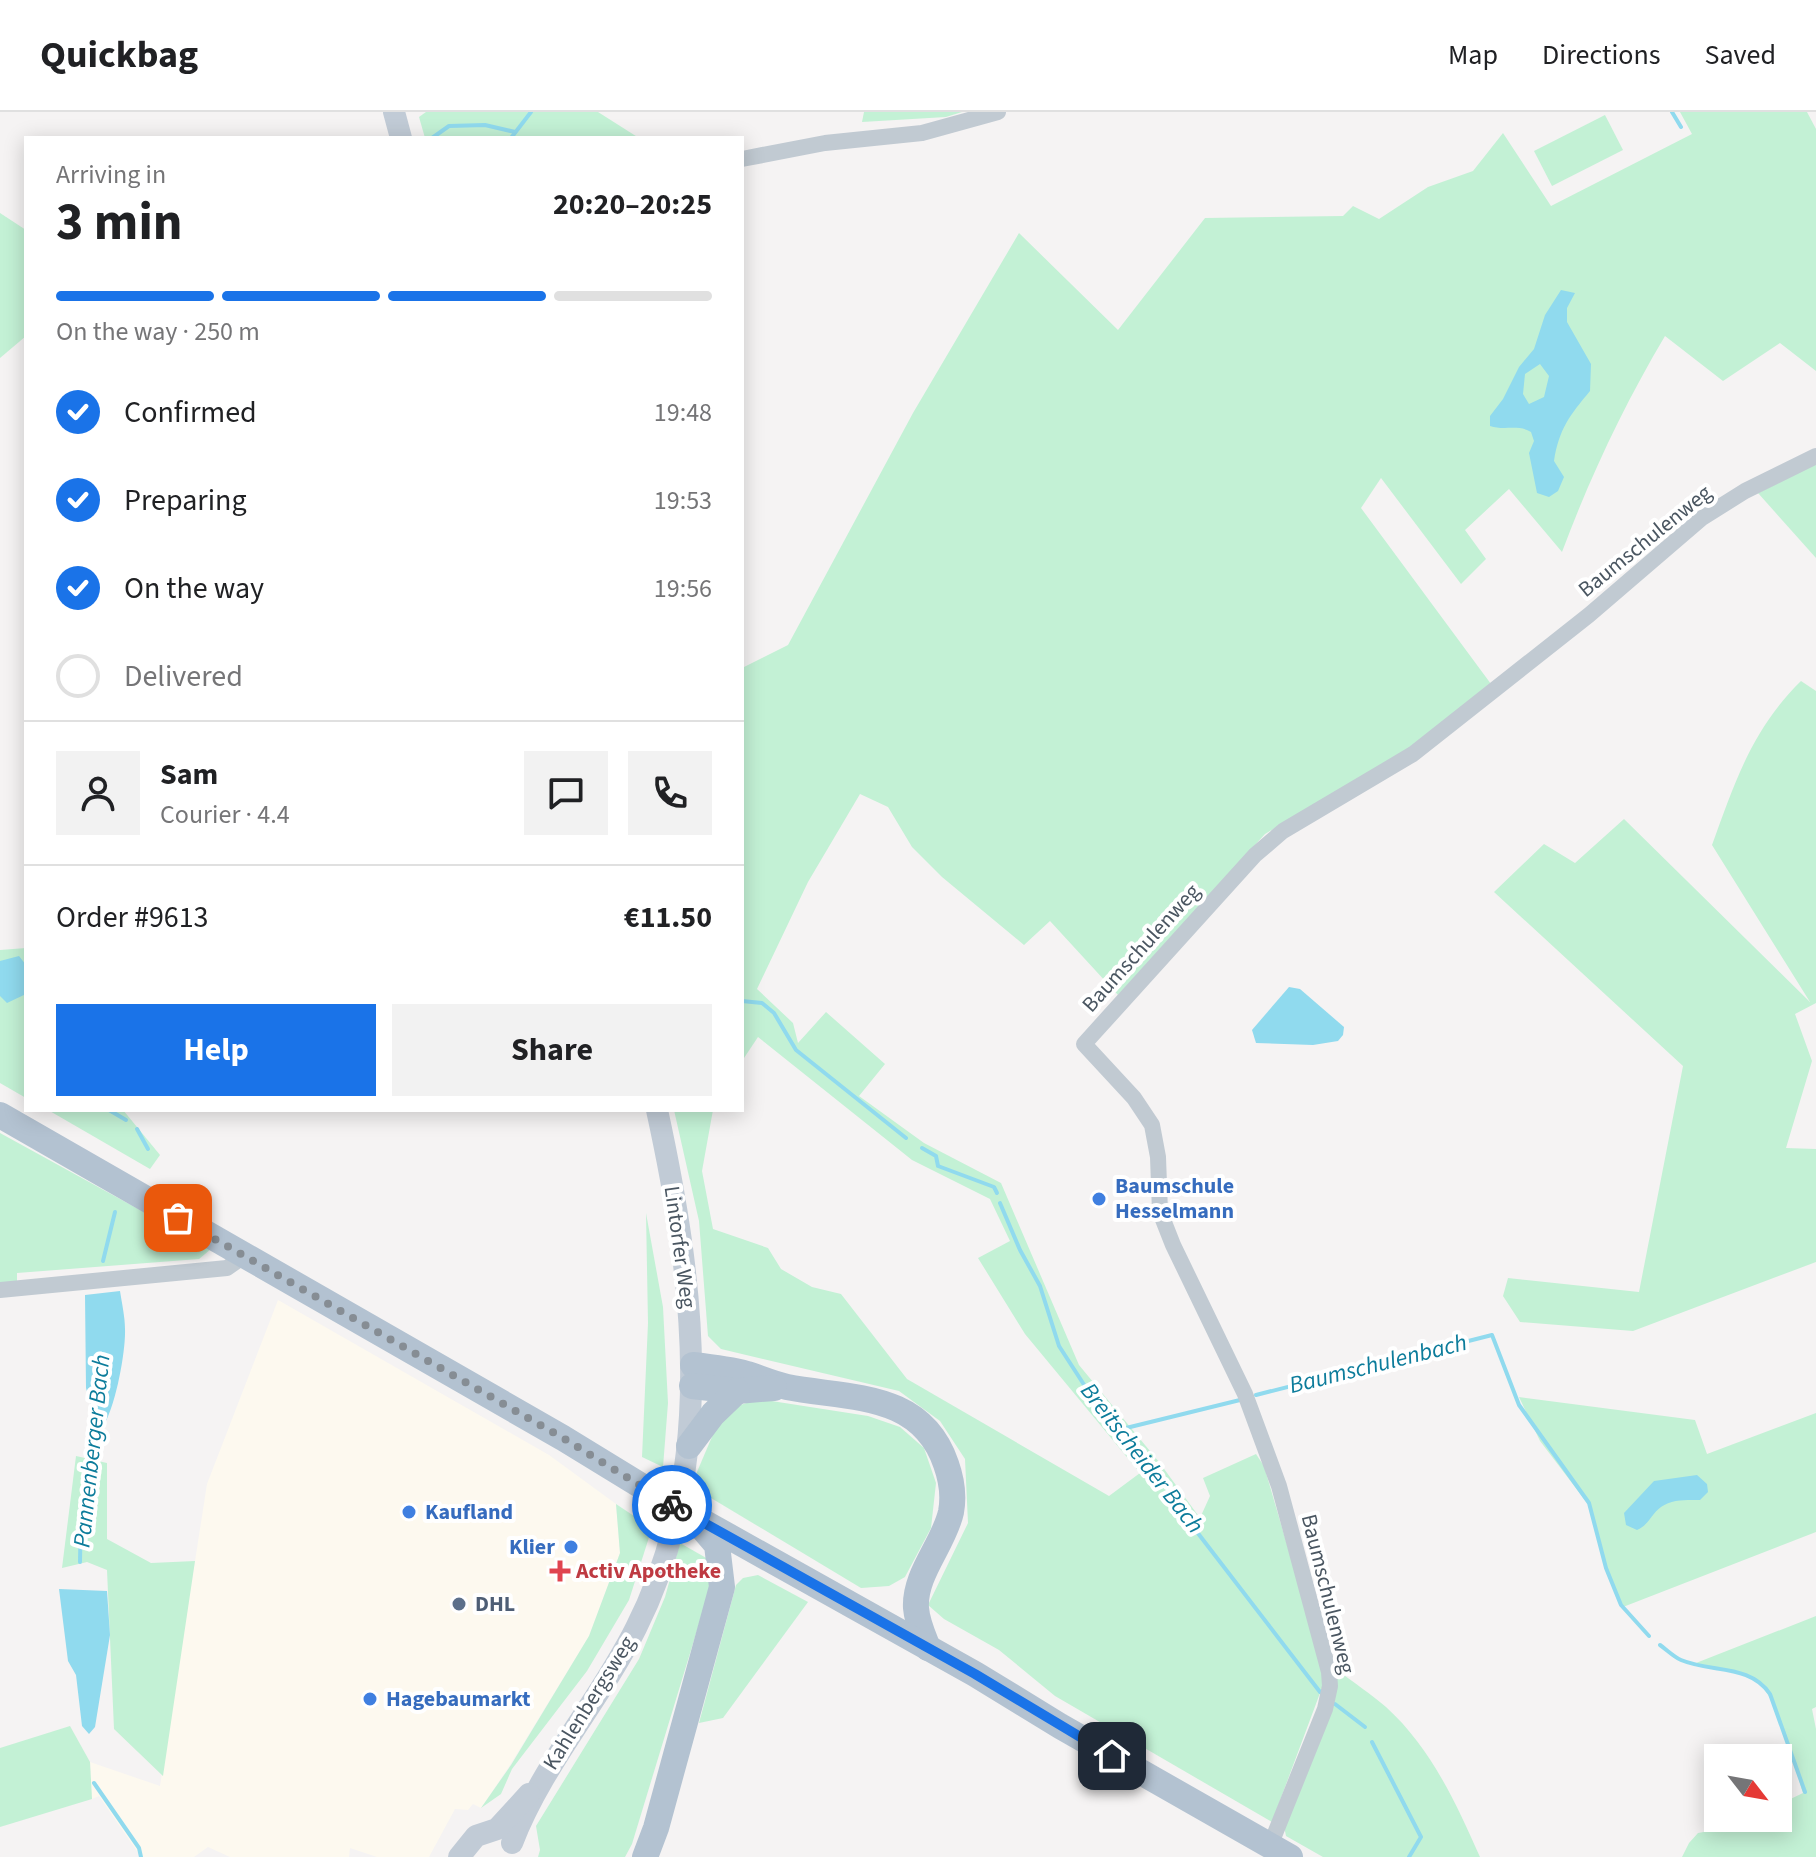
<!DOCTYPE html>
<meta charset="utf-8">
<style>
:root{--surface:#fff;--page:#f2f2f2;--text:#202124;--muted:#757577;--line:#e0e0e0;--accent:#1a73e8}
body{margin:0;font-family:"Source Sans 3",sans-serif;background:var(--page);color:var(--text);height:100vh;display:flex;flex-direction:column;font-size:30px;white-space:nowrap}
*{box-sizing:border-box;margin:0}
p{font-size:26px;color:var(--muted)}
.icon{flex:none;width:44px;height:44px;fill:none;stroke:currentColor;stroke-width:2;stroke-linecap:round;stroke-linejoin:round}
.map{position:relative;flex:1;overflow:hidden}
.details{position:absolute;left:24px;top:24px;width:720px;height:976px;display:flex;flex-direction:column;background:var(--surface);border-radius:0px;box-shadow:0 4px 20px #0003}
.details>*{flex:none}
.needle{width:52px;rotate:121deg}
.controls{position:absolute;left:1704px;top:1632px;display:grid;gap:16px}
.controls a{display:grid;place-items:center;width:88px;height:88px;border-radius:0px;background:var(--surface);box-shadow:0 4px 20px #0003;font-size:40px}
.pin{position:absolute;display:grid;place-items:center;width:68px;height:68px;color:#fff;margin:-34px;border-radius:16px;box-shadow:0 4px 12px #0006}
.courier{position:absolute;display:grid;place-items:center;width:80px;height:80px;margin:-40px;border:6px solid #1a73e8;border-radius:50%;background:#fff;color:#222;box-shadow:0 2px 10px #0007}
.overview em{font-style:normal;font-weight:700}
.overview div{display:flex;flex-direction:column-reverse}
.overview{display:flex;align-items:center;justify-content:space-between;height:136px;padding:0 32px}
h1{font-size:52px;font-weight:700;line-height:60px}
.bar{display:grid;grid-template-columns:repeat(4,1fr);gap:12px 8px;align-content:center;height:96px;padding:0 32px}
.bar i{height:10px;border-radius:6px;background:var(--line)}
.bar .current{background:var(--accent)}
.bar p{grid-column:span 4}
.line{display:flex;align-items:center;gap:20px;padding:0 32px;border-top:2px solid var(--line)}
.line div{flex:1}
.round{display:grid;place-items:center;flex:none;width:84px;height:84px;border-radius:0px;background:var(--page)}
ol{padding:0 32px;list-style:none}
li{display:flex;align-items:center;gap:24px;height:88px}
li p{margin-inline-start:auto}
li .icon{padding:8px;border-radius:50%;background:var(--accent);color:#fff;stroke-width:4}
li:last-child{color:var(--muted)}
li i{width:44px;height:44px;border:4px solid var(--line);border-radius:50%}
.cta{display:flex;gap:16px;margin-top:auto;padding:16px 32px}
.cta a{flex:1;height:92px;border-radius:0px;background:var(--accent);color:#fff;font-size:32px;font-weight:700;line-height:92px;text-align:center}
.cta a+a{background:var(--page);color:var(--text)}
header{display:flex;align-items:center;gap:48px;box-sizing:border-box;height:112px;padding:0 40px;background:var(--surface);border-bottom:2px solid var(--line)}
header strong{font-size:38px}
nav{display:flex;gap:44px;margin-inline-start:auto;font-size:28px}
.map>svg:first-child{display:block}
.commercial{fill:#fdf9ef}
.green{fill:#c3f1d5}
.water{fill:#90daee;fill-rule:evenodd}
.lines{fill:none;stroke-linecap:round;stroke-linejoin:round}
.stream{stroke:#90daee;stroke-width:4}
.minor{stroke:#c1cad2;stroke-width:16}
.secondary{stroke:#c1cbd6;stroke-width:22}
.primary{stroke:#b3c2d1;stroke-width:26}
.primary-bridge{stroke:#b3c2d1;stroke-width:26}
.done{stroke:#868d94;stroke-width:8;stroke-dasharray:0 14.4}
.route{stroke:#1a73e8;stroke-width:10}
.shop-dot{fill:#3f7fe0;stroke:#fff;stroke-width:3}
.health-dot{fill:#e0444e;stroke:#fff;stroke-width:3}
.service-dot{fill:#5c6f8a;stroke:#fff;stroke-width:3}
.labels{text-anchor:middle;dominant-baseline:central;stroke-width:8;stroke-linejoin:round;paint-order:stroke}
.street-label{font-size:22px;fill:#4a5661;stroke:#fff}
.shop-label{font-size:22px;font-weight:bold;fill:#366cbe;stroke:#fff;text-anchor:start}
.health-label{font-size:22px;font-weight:bold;fill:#be3a42;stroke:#fff;text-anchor:start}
.service-label{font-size:22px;font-weight:bold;fill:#4e5e75;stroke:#fff;text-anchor:start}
.water-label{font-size:24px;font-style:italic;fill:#0c7c9b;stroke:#fff}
</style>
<header>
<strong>Quickbag</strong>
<nav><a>Map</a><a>Directions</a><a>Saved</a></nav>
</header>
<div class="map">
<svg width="1816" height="1745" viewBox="0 0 1816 1745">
<rect width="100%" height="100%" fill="#f5f3f3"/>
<polygon class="commercial" points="278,1188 549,1343 616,1392 620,1441 589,1524 510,1653 481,1696 473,1692 468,1698 455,1697 429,1745 377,1745 350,1736 349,1745 230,1745 208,1735 194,1745 141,1745 99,1684 92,1687 90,1650 160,1674 207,1372"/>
<g class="green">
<polygon points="426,0 598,0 639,26 425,26 419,5"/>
<polygon points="864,0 962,0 946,5 862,10"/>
<path d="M1680,0h127l9,17v242l-36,-28 -57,38 -58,-45c-41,69 -75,141 -103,216l-53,-63 -44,41 21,29 -25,25 -80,-106 -20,30 130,176 -86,67 -140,83 -147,161 -68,-74 -26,24 -82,-68 -30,-30 -24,-40 -28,-13 -52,88 -51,107 36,34 5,20 28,-31 59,52 -26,32 65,47 77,40 78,182 80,97 41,56 10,-22 -7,-18 53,-24 8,12 57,195 2,24 -51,137 -217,-126 -56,-46 -55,-31 -16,-14 40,-82 -3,-64 -25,-38 -41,-30 -178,-42 -13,-13 -9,-115 -25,-111h39l-11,61 11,58 55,19 13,21 31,18 29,7 66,85 202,117 31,-23 -115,-139 -47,-76 32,-17 -20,-42 -78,-39 -154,-123 -16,24v-397l2,3 44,-22 125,-232 106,-180 99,97 87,-112 138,-2 10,-10 26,13 49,-32 45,-16 30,-38 48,73 141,-72z"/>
<polygon points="1605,3 1623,38 1552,74 1534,39"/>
<polygon points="0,101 26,118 26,224 0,246"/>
<polygon points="1816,352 1816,446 1758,381"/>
<path d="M1801,569l15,10v312l-21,11 17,47 -26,87 30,1v113l-183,69 -113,-9 -17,-26 5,-18 131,14 44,-226 -189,-174 50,-48 31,19 49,-44 186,183 -98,-157c23,-63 40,-116 89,-164z"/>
<polygon points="26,836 26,986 0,971 0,838"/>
<polygon points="48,998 123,998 160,1043 150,1057"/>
<polygon points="0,1021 211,1137 199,1147 17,1161 17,1169 0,1171"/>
<polygon points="646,1101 663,1195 668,1291 663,1355 642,1345 648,1211"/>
<polygon points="1519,1285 1695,1308 1707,1342 1816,1301 1816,1420 1623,1495 1605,1457 1588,1392 1540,1329"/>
<polygon points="759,1287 868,1304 900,1315 924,1336 936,1371 931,1416 905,1465 889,1474 861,1476 691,1374 717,1313 734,1295"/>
<polygon points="76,1344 107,1351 107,1427 151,1451 195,1449 163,1664 114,1617 107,1458 87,1450 62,1456"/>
<polygon points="616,1392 652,1416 629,1488 587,1559 512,1657 501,1682 481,1696 511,1653 589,1524 620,1441"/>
<polygon points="680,1431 708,1447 712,1469 632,1732 625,1745 538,1745 540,1738 536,1714 639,1547 665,1485"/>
<polygon points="758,1463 808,1490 723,1606 699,1611 736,1473 743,1466"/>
<path d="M1816,1504v91l-4,2 4,20v128h-134l7,-14 9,-10 33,-6 19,-9h28v-13l25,-12c-9,-28 -24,-97 -48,-113 -16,-11 -40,-9 -59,-17z"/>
<path d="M1337,1558c16,12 34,24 49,37 45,41 70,96 94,150h-157l-37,-21 -2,-10z"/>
<polygon points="70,1614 90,1650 92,1687 0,1715 0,1636"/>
</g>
<g class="water">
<path d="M1561,178l14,3 -8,15v14l24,42 -1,27c-20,24 -31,38 -36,70l10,16 -6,14 -9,6 -12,-4 -8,-40 5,-12 -3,-9c-13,-8 -27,-1 -41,-6v-10l13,-17 16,-32 15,-18 11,-34zM1540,252l9,12 -5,21 -15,7 -6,-10 2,-20z"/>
<polygon points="19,844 26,853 26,882 7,891 0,884 0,849"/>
<polygon points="1289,875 1300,877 1344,915 1343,923 1338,929 1313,933 1256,931 1252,918"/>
<path d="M120,1179c2,13 5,26 5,38 1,23 -11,90 -27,104l-12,-45 -1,-93z"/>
<path d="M1697,1363l10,9 1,8 -8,8c-13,0 -28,-1 -39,7 -10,7 -12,18 -24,23l-11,-5 -2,-12 30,-32z"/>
<polygon points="59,1477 107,1479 110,1523 95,1615 89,1622 82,1614 76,1563 68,1549"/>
</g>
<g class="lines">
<g class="stream">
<polyline points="1672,0 1681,15"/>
<polyline points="432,26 449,14 485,13 515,20"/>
<polyline points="511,26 531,0"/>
<polyline points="742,889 762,891 774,901 796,938 906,1026"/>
<polyline points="109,998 126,1008"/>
<polyline points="137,1017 148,1037"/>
<polyline points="922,1036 936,1044 938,1054 994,1075 997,1081"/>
<polyline points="1000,1091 1020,1138 1040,1174 1059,1234 1101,1299 1152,1354 1197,1420 1320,1580"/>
<polyline points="103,1149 115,1100"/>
<polyline points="1256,1283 1492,1223 1519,1293 1589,1391 1606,1456 1621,1493 1649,1524"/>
<polyline points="1118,1318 1240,1288"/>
<polyline points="80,1450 81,1395 99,1318"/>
<path d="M1660,1533c7,5 14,12 21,15 31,13 69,4 89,34l35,98"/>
<polyline points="1335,1592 1365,1615"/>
<polyline points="1372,1630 1421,1725 1409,1745"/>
<polyline points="94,1671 139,1736 141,1745"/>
</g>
<g class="minor">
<polyline points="742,47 825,31 922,21 998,0"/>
<polyline points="0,1178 227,1156 244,1144"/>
<polyline points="1270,1734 1325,1597 1330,1574 1329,1560 1279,1374 1245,1282 1173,1133 1160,1100 1158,1045 1152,1013 1134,986 1084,932 1255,743 1283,719 1413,642 1589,503 1702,406 1745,379 1816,344"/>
</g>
<g class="secondary">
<polyline points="394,0 401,26"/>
<path d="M512,1731c30,-78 87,-141 124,-215 82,-162 58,-348 21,-518"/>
<polyline points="459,1745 476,1724 497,1717 529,1682"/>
</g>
<g class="primary">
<polyline points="0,1003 563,1326 661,1386"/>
<path d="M693,1253c18,2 36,4 54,9 13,4 26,10 40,13 62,12 134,4 159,77 5,14 8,32 5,48 -7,32 -37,62 -35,96 1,14 7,27 12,40"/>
<polyline points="692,1274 737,1279 774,1276"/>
<polyline points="689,1334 713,1302 737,1279"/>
<polyline points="687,1401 975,1562 1060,1614 1290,1745"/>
<polyline points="645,1745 656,1716 722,1475 717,1433 699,1412"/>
</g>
<polyline class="primary-bridge" points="661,1386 687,1401"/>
</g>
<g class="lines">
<polyline class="done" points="178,1106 563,1326 672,1393"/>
<polyline class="route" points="672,1393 975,1562 1112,1644"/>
</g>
<g class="shop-dot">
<circle cx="1099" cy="1087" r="8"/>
<circle cx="409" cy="1400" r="8"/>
<circle cx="571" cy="1435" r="8"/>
<circle cx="370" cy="1587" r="8"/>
</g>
<path class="health-dot" d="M556 1447h8v8h8v8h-8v8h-8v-8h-8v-8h8z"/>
<circle class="service-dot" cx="459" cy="1492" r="8"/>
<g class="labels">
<g class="street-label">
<text transform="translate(1645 429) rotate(-39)">Baumschulenweg</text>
<text transform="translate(1141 836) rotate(-48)">Baumschulenweg</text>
<text transform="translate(680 1135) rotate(82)">Lintorfer Weg</text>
<text transform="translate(1328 1482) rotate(76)">Baumschulenweg</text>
<text transform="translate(589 1591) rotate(-58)">Kahlenbergsweg</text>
</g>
<g class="shop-label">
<text x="1115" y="1074">Baumschule<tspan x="1115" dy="25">Hesselmann</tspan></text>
<text x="425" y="1400">Kaufland</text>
<text x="555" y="1435" text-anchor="end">Klier</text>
<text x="386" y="1587">Hagebaumarkt</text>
</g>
<g class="health-label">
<text x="576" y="1459">Activ Apotheke</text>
</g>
<g class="service-label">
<text x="475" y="1492">DHL</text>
</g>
<g class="water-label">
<text transform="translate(1378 1252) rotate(-14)">Baumschulenbach</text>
<text transform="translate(92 1339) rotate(-84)">Pannenberger Bach</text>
<text transform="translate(1142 1346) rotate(52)">Breitscheider Bach</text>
</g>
</g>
</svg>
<div class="controls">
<a><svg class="needle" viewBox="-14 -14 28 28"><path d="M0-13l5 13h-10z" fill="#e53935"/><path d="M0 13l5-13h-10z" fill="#757577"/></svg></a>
</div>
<div class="pin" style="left:178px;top:1106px;background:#ea580c"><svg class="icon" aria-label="bag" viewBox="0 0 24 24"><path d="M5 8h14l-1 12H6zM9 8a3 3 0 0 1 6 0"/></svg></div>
<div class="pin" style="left:1112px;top:1644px;background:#1f2937"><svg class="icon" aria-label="home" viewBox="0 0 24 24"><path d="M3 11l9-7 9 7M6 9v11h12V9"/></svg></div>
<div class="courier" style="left:672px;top:1393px"><svg class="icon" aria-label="bike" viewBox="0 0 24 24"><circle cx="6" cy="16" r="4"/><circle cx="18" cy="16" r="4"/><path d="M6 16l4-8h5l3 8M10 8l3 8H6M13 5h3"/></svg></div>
<section class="details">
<div class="overview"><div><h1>3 min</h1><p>Arriving in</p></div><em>20:20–20:25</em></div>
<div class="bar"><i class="current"></i><i class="current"></i><i class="current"></i><i></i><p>On the way · 250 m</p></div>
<ol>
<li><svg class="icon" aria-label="check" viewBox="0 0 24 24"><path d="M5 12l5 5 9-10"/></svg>Confirmed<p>19:48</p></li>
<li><svg class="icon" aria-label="check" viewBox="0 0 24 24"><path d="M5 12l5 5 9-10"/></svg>Preparing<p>19:53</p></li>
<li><svg class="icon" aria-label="check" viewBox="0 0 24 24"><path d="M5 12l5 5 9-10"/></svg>On the way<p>19:56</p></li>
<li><i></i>Delivered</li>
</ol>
<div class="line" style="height:144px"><a class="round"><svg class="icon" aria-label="person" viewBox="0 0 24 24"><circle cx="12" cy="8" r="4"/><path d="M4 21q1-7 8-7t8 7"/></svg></a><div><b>Sam</b><p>Courier · 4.4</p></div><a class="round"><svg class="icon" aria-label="chat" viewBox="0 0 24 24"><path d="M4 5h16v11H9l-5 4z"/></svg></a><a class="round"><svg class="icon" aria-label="phone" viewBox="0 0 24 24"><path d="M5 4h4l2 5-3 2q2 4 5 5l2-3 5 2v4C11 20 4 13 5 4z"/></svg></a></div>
<div class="line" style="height:104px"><div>Order #9613</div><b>€11.50</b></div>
<div class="cta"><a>Help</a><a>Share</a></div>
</section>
</div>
